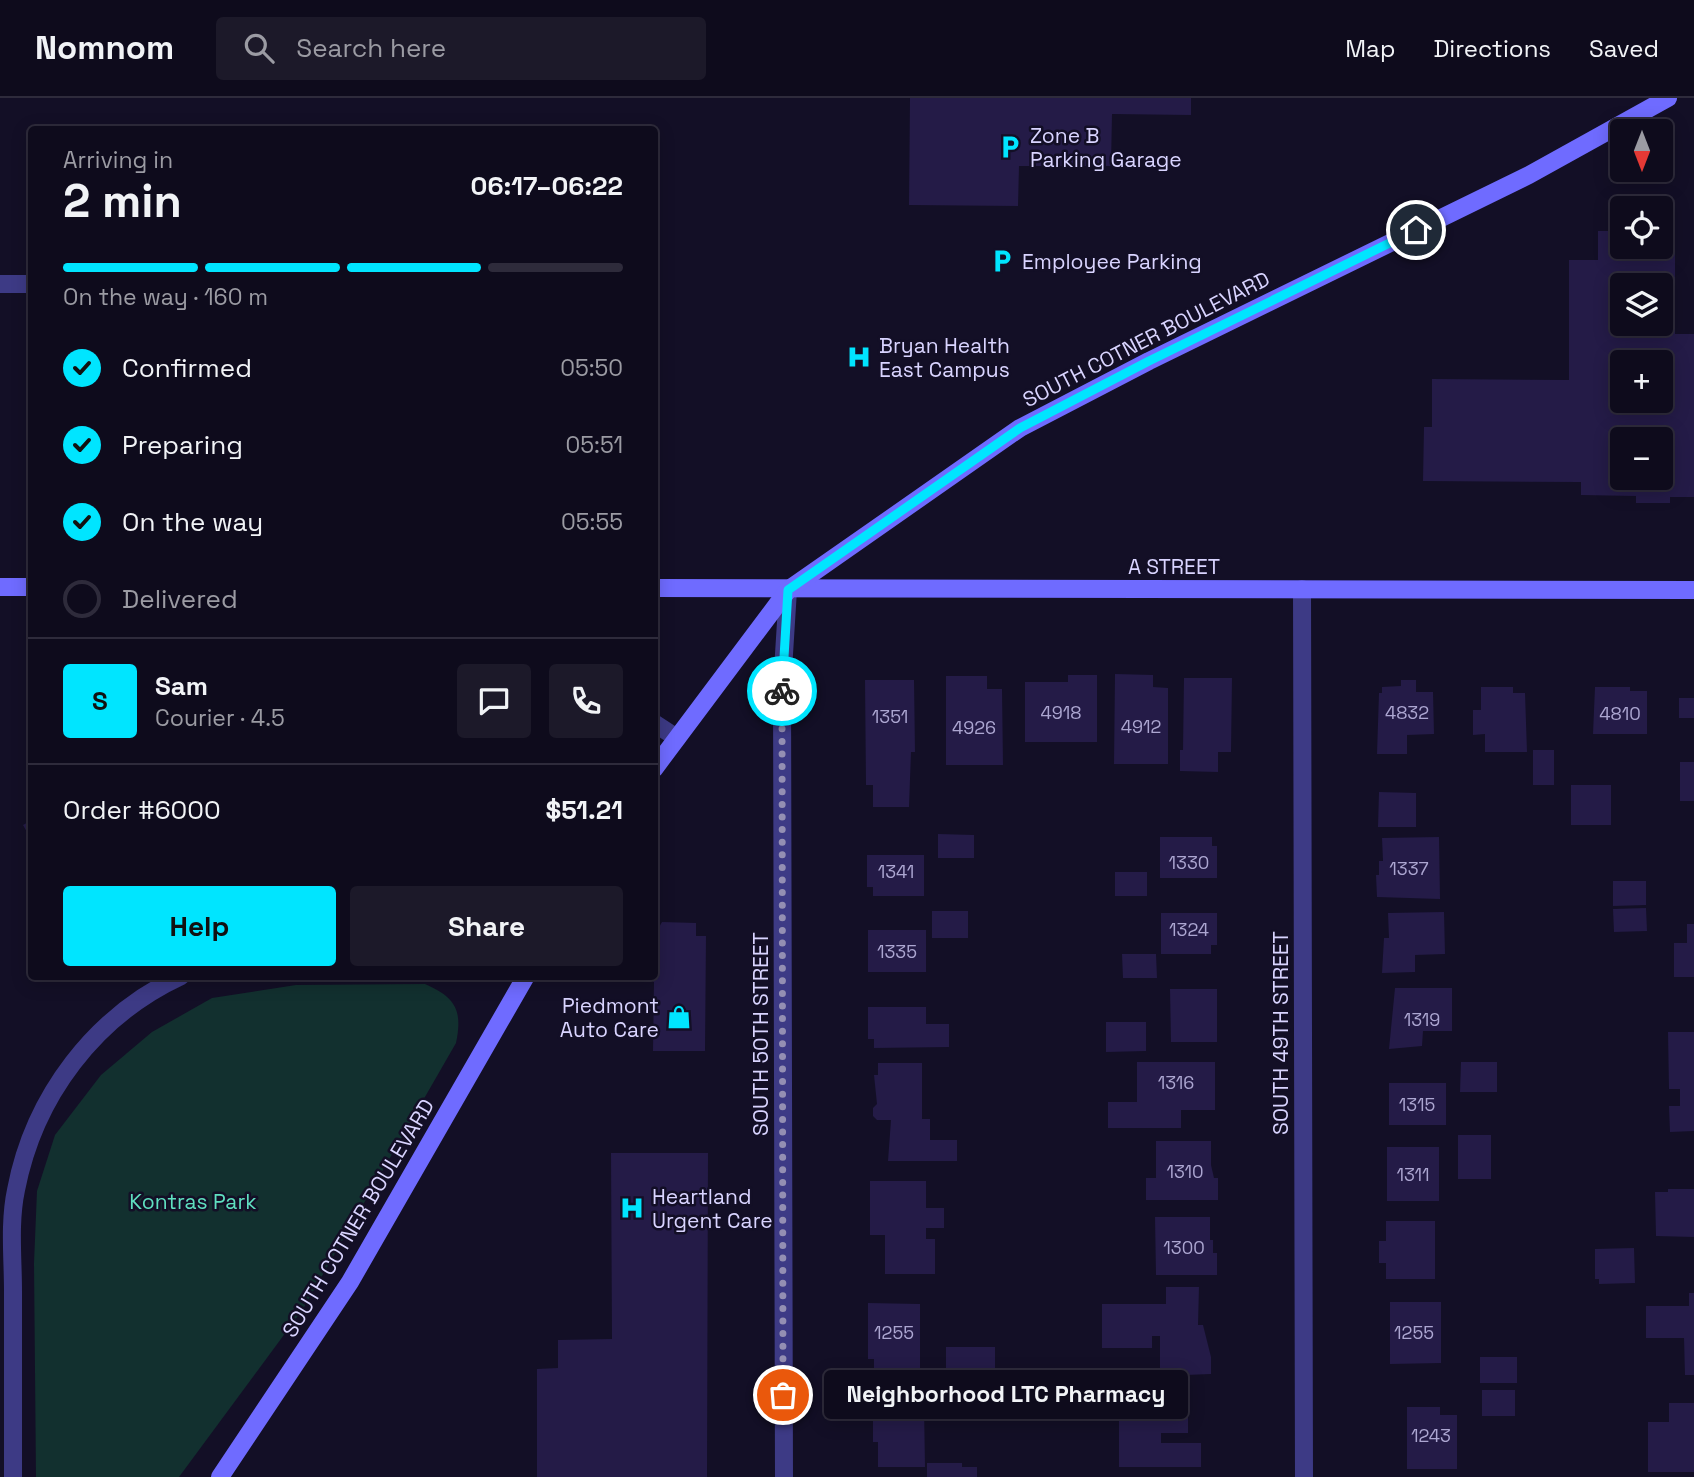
<!DOCTYPE html>
<meta charset="utf-8">
<style>
:root{--surface:#0e0b1c;--page:#1c1929;--text:#f1f3f6;--muted:#9b9ba3;--line:#2e2b3b;--accent:#00e5ff}
body{margin:0;font-family:"Space Grotesk",sans-serif;background:var(--page);color:var(--text);height:100vh;display:flex;flex-direction:column;font-size:26px;white-space:nowrap}
*{box-sizing:border-box;margin:0}
p{font-size:23px;color:var(--muted)}
.icon{flex:none;width:38px;height:38px;fill:none;stroke:currentColor;stroke-width:2;stroke-linecap:round;stroke-linejoin:round}
.map{position:relative;flex:1;overflow:hidden}
.side{position:absolute;left:28px;top:28px;width:630px;height:854px;display:flex;flex-direction:column;background:var(--surface);border-radius:7px;box-shadow:0 4px 18px #0003,0 0 0 2px var(--line)}
.side>*{flex:none}
.needle{width:46px;rotate:180deg}
.controls{position:absolute;left:1610px;top:21px;display:grid;gap:14px}
.controls a{display:grid;place-items:center;width:63px;height:63px;border-radius:7px;background:var(--surface);box-shadow:0 4px 18px #0003,0 0 0 2px var(--line);font-size:35px}
.pin{position:absolute;display:grid;place-items:center;width:60px;height:60px;color:#fff;margin:-30px;border:4px solid #fff;border-radius:50%;box-shadow:0 2px 7px #0007}
.courier{position:absolute;display:grid;place-items:center;width:70px;height:70px;margin:-35px;border:5px solid #00e5ff;border-radius:50%;background:#fff;color:#222;box-shadow:0 2px 9px #0007}
.bubble{position:absolute;height:49px;border-radius:7px;background:var(--surface);box-shadow:0 4px 18px #0003,0 0 0 2px var(--line);font-size:23px;font-weight:700;line-height:49px;text-align:center}
.head em{font-style:normal;font-weight:700}
.head div{display:flex;flex-direction:column-reverse}
.head{display:flex;align-items:center;justify-content:space-between;height:119px;padding:0 35px}
h1{font-size:46px;font-weight:700;line-height:52px}
.bar{display:grid;grid-template-columns:repeat(4,1fr);gap:10px 7px;align-content:center;height:84px;padding:0 35px}
.bar i{height:9px;border-radius:5px;background:var(--line)}
.bar .active{background:var(--accent)}
.bar p{grid-column:span 4}
.line{display:flex;align-items:center;gap:18px;padding:0 35px;border-top:2px solid var(--line)}
.line div{flex:1}
.round{display:grid;place-items:center;flex:none;width:74px;height:74px;border-radius:7px;background:var(--page)}
ol{padding:0 35px;list-style:none}
li{display:flex;align-items:center;gap:21px;height:77px}
li p{margin-inline-start:auto}
li .icon{padding:7px;border-radius:50%;background:var(--accent);color:#111;stroke-width:4}
li:last-child{color:var(--muted)}
li i{width:38px;height:38px;border:4px solid var(--line);border-radius:50%}
.button{display:flex;gap:14px;margin-top:auto;padding:14px 35px}
.button a{flex:1;height:80px;border-radius:7px;background:var(--accent);color:#111;font-size:28px;font-weight:700;line-height:80px;text-align:center}
.button a+a{background:var(--page);color:var(--text)}
header{display:flex;align-items:center;gap:42px;box-sizing:border-box;height:98px;padding:0 35px;background:var(--surface);border-bottom:2px solid var(--line)}
header strong{font-size:33px}
nav{display:flex;gap:38px;margin-inline-start:auto;font-size:24px}
.search{width:490px;height:63px;background:var(--page);display:flex;align-items:center;gap:18px;box-sizing:border-box;padding:0 24px;border-radius:7px;color:var(--muted);font-size:26px}
.map>svg:first-child{display:block}
.green{fill:#12302f}
.building{fill:#241b47;fill-rule:evenodd}
.lines{fill:none;stroke-linecap:round;stroke-linejoin:round}
.service{stroke:#3d3a85;stroke-width:18}
.minor{stroke:#3d3a85;stroke-width:18}
.secondary{stroke:#6f6bff;stroke-width:18}
.done{stroke:#948fb3;stroke-width:7;stroke-dasharray:0 12.6}
.route{stroke:#00e5ff;stroke-width:9}
.labels{text-anchor:middle;dominant-baseline:central;stroke-width:5;stroke-linejoin:round;paint-order:stroke}
.number-label{font-size:18px;fill:#aca6d1}
.poi-label{font-size:21px;fill:#d9d4ff;stroke:#130f26;text-anchor:start}
.street-label{font-size:21px;fill:#d9d4ff;stroke:#130f26}
.park-label{font-size:21px;fill:#5fe0c0;stroke:#130f26}
</style>
<header>
<strong>Nomnom</strong>
<div class="search"><svg class="icon" aria-label="search" viewBox="0 0 24 24"><circle cx="10" cy="10" r="6"/><path d="M15 15l6 6"/></svg>Search here</div>
<nav><a>Map</a><a>Directions</a><a>Saved</a></nav>
</header>
<div class="map">
<svg width="1694" height="1379" viewBox="0 0 1694 1379">
<rect width="100%" height="100%" fill="#130f26"/>
<path class="green" d="M425,886c30,13 38,26 31,59l-153,266 -124,168h-143l-2,-214 3,-72 18,-56 46,-60 51,-43 60,-34 84,-13z"/>
<g class="building">
<polygon points="910,0 1191,0 1191,17 1112,16 1111,68 1019,68 1018,108 909,107"/>
<path d="M1598,133h24v16h39v-15h14v102h19v163h-24v6h-34v-7l-55,-1v-13l-158,-1 1,-54h8v-48l137,1v-120h29zM1622,187h39v39h-39zM1622,264h39v39h-39zM1622,341h39v39h-39z"/>
<polygon points="1115,576 1153,577 1153,589 1168,590 1168,666 1114,666"/>
<polygon points="1068,577 1097,577 1097,644 1025,644 1025,584 1068,584"/>
<polygon points="946,578 987,578 987,591 1002,591 1003,667 946,667"/>
<polygon points="1184,580 1232,580 1231,654 1218,654 1218,674 1180,673 1180,652 1183,652"/>
<polygon points="865,582 914,582 915,654 911,654 909,709 873,709 873,687 866,687"/>
<polygon points="1401,582 1416,582 1416,594 1433,594 1434,636 1407,637 1407,656 1377,656 1379,595 1382,595 1382,589 1401,588"/>
<polygon points="1481,589 1513,589 1513,595 1525,595 1527,654 1485,654 1485,636 1473,637 1473,612 1481,612"/>
<polygon points="1595,589 1630,589 1630,593 1647,593 1647,636 1593,636"/>
<rect x="1679" y="600" width="15" height="20"/>
<rect x="1533" y="652" width="21" height="35"/>
<rect x="1680" y="664" width="14" height="39"/>
<rect x="1571" y="687" width="40" height="40"/>
<polygon points="1379,694 1416,695 1416,729 1378,729"/>
<polygon points="32,722 32,743 23,727"/>
<polygon points="938,736 974,737 974,760 938,760"/>
<polygon points="1160,739 1212,739 1212,748 1217,748 1217,780 1160,780"/>
<polygon points="1439,739 1440,801 1377,799 1376,777 1379,777 1379,763 1383,763 1382,740"/>
<polygon points="867,757 924,757 924,798 873,798 873,789 867,789"/>
<rect x="1115" y="774" width="32" height="24"/>
<polygon points="1613,783 1646,783 1646,807 1613,808"/>
<polygon points="1646,810 1647,833 1614,834 1613,811"/>
<rect x="932" y="813" width="36" height="27"/>
<polygon points="1444,814 1445,856 1415,857 1415,874 1382,875 1384,840 1389,840 1388,815"/>
<polygon points="1161,815 1217,815 1217,847 1211,847 1211,856 1161,856"/>
<polygon points="662,824 696,825 696,838 706,838 705,953 653,953 654,884 644,878 654,878 654,838"/>
<polygon points="1687,826 1694,826 1694,879 1674,879 1674,845 1687,845"/>
<rect x="868" y="832" width="58" height="42"/>
<polygon points="1122,856 1156,856 1157,880 1123,880"/>
<polygon points="1395,890 1452,890 1452,933 1423,933 1422,948 1389,951"/>
<polygon points="1170,891 1217,891 1217,944 1171,944"/>
<polygon points="868,909 926,909 926,926 949,926 949,949 874,950 874,941 868,941"/>
<polygon points="1106,924 1146,924 1146,953 1106,954"/>
<polygon points="1668,934 1694,934 1694,1033 1670,1034 1669,1008 1680,1008 1680,991 1669,991"/>
<polygon points="1137,964 1215,964 1215,1012 1181,1012 1181,1030 1108,1030 1108,1004 1137,1004"/>
<polygon points="1461,964 1497,964 1497,994 1460,994"/>
<polygon points="878,965 922,965 922,1021 930,1021 930,1042 957,1042 957,1063 888,1063 891,1022 877,1022 873,1018 873,1010 877,1006 874,977 878,977"/>
<rect x="1389" y="985" width="57" height="42"/>
<rect x="1458" y="1037" width="33" height="44"/>
<polygon points="1156,1043 1211,1043 1211,1067 1214,1080 1218,1080 1218,1102 1146,1102 1146,1080 1156,1080"/>
<rect x="1387" y="1049" width="52" height="54"/>
<polygon points="611,1055 708,1055 707,1379 537,1379 537,1271 558,1270 558,1242 612,1241"/>
<polygon points="870,1083 926,1083 926,1110 944,1110 944,1130 926,1130 926,1141 935,1141 935,1176 885,1176 885,1137 870,1137"/>
<polygon points="1668,1091 1694,1091 1694,1139 1656,1138 1655,1094 1668,1094"/>
<polygon points="1155,1119 1210,1119 1210,1142 1213,1142 1213,1155 1217,1155 1217,1177 1156,1177"/>
<polygon points="1386,1123 1435,1123 1435,1181 1386,1181 1386,1165 1379,1165 1379,1143 1386,1143"/>
<polygon points="1634,1150 1635,1185 1599,1186 1599,1181 1595,1181 1595,1151"/>
<polygon points="1166,1189 1199,1189 1198,1227 1203,1227 1211,1259 1211,1276 1160,1278 1160,1238 1152,1238 1152,1250 1102,1250 1102,1206 1166,1206"/>
<polygon points="1689,1195 1694,1195 1694,1277 1685,1277 1684,1240 1646,1240 1646,1208 1689,1208"/>
<polygon points="1390,1204 1441,1204 1441,1265 1390,1266"/>
<polygon points="868,1205 920,1206 920,1277 874,1277 874,1261 868,1261"/>
<rect x="946" y="1249" width="49" height="41"/>
<rect x="1480" y="1259" width="37" height="26"/>
<polygon points="1118,1284 1154,1284 1154,1296 1188,1296 1188,1335 1161,1335 1161,1345 1201,1345 1201,1369 1119,1369 1119,1316 1102,1316 1102,1286"/>
<rect x="1482" y="1292" width="33" height="26"/>
<polygon points="1669,1305 1694,1305 1694,1374 1648,1374 1648,1324 1669,1324"/>
<polygon points="924,1307 925,1369 878,1369 878,1344 873,1344 873,1318 878,1318 878,1308"/>
<polygon points="1407,1309 1440,1309 1440,1317 1457,1317 1457,1371 1407,1371"/>
<polygon points="927,1365 962,1365 962,1369 977,1369 977,1379 927,1379"/>
</g>
<g class="lines">
<g class="service">
<polyline points="0,186 32,186"/>
<polyline points="654,625 677,640"/>
</g>
<g class="minor">
<polyline points="1302,491 1304,1379"/>
<path d="M13,1379c0,-62 0,-124 0,-186 0,-33 -4,-68 3,-101 18,-94 79,-174 165,-214"/>
<polyline points="784,1379 782,588 788,492"/>
</g>
<g class="secondary">
<polyline points="0,489 32,489"/>
<polyline points="654,490 1694,492"/>
<polyline points="654,671 788,492 1020,330 1149,263 1529,77 1668,0"/>
<polyline points="220,1379 350,1184 526,878"/>
</g>
</g>
<g class="lines">
<polyline class="done" points="782,593 783,1297"/>
<polyline class="route" points="782,593 788,492 1020,330 1149,263 1416,132"/>
</g>
<defs>
<g id="parking-bare" transform="scale(1.89)"><path d="M-3.5-5.5H1a3.5 3.5 0 0 1 0 7H-1V5.5H-3.5ZM-1-3.4V-.6H.8a1.4 1.4 0 0 0 0-2.8Z" fill="#00e5ff" stroke="#130f26" stroke-width="2.5" paint-order="stroke"/></g>
<g id="hospital-bare" transform="scale(1.89)"><path d="M-5-5h3v3.5h4V-5h3V5h-3V1.5h-4V5h-3Z" fill="#00e5ff" stroke="#130f26" stroke-width="2.5" paint-order="stroke"/></g>
<g id="shop-bare" transform="scale(1.89)"><path d="M-5-2.5h2.3a2.7 3.5 0 0 1 5.4 0H5L5.5 6h-11ZM-1.5-2.5h3a1.5 2.3 0 0 0-3 0Z" fill="#00e5ff" stroke="#130f26" stroke-width="2.5" paint-order="stroke"/></g>
</defs>
<g fill-rule="evenodd">
<use href="#parking-bare" x="1010" y="49"/>
<use href="#parking-bare" x="1002" y="163"/>
<use href="#hospital-bare" x="859" y="259"/>
<use href="#shop-bare" x="679" y="919"/>
<use href="#hospital-bare" x="632" y="1110"/>
</g>
<g class="labels">
<g class="number-label">
<text x="1061" y="614">4918</text>
<text x="1407" y="614">4832</text>
<text x="1620" y="615">4810</text>
<text x="890" y="618">1351</text>
<text x="1141" y="628">4912</text>
<text x="974" y="629">4926</text>
<text x="1189" y="764">1330</text>
<text x="1409" y="770">1337</text>
<text x="896" y="773">1341</text>
<text x="1189" y="831">1324</text>
<text x="897" y="853">1335</text>
<text x="1422" y="921">1319</text>
<text x="1176" y="984">1316</text>
<text x="1417" y="1006">1315</text>
<text x="1185" y="1073">1310</text>
<text x="1413" y="1076">1311</text>
<text x="1184" y="1149">1300</text>
<text x="894" y="1234">1255</text>
<text x="1414" y="1234">1255</text>
<text x="1431" y="1337">1243</text>
</g>
<g class="poi-label">
<text x="1030" y="37">Zone B<tspan x="1030" dy="24">Parking Garage</tspan></text>
<text x="1022" y="163">Employee Parking</text>
<text x="879" y="247">Bryan Health<tspan x="879" dy="24">East Campus</tspan></text>
<text x="659" y="907" text-anchor="end">Piedmont<tspan x="659" dy="24">Auto Care</tspan></text>
<text x="652" y="1098">Heartland<tspan x="652" dy="24">Urgent Care</tspan></text>
</g>
<g class="street-label">
<text transform="translate(1146 241) rotate(-27)">SOUTH COTNER BOULEVARD</text>
<text x="1174" y="468">A STREET</text>
<text transform="translate(1280 935) rotate(-90)">SOUTH 49TH STREET</text>
<text transform="translate(760 936) rotate(-90)">SOUTH 50TH STREET</text>
<text transform="translate(358 1120) rotate(-59)">SOUTH COTNER BOULEVARD</text>
</g>
<g class="park-label">
<text x="193" y="1103">Kontras Park</text>
</g>
</g>
</svg>
<div class="controls">
<a><svg class="needle" viewBox="-14 -14 28 28"><path d="M0-13l5 13h-10z" fill="#e53935"/><path d="M0 13l5-13h-10z" fill="#9b9ba3"/></svg></a>
<a><svg class="icon" aria-label="locate" viewBox="0 0 24 24"><circle cx="12" cy="12" r="6"/><path d="M12 2v4M12 18v4M2 12h4M18 12h4"/></svg></a>
<a><svg class="icon" aria-label="layers" viewBox="0 0 24 24"><path d="M12 4l9 5-9 5-9-5zM3 14l9 5 9-5"/></svg></a>
<a>+</a>
<a>−</a>
</div>
<div class="pin" style="left:783px;top:1297px;background:#ea580c"><svg class="icon" aria-label="bag" viewBox="0 0 24 24"><path d="M5 8h14l-1 12H6zM9 8a3 3 0 0 1 6 0"/></svg></div>
<div class="pin" style="left:1416px;top:132px;background:#1f2937"><svg class="icon" aria-label="home" viewBox="0 0 24 24"><path d="M3 11l9-7 9 7M6 9v11h12V9"/></svg></div>
<div class="courier" style="left:782px;top:593px"><svg class="icon" aria-label="bike" viewBox="0 0 24 24"><circle cx="6" cy="16" r="4"/><circle cx="18" cy="16" r="4"/><path d="M6 16l4-8h5l3 8M10 8l3 8H6M13 5h3"/></svg></div>
<div class="bubble" style="left:824px;top:1272px;width:364px">Neighborhood LTC Pharmacy</div>
<section class="side">
<div class="head"><div><h1>2 min</h1><p>Arriving in</p></div><em>06:17–06:22</em></div>
<div class="bar"><i class="active"></i><i class="active"></i><i class="active"></i><i></i><p>On the way · 160 m</p></div>
<ol>
<li><svg class="icon" aria-label="check" viewBox="0 0 24 24"><path d="M5 12l5 5 9-10"/></svg>Confirmed<p>05:50</p></li>
<li><svg class="icon" aria-label="check" viewBox="0 0 24 24"><path d="M5 12l5 5 9-10"/></svg>Preparing<p>05:51</p></li>
<li><svg class="icon" aria-label="check" viewBox="0 0 24 24"><path d="M5 12l5 5 9-10"/></svg>On the way<p>05:55</p></li>
<li><i></i>Delivered</li>
</ol>
<div class="line" style="height:126px"><b class="round" style="background:var(--accent);color:#111">S</b><div><b>Sam</b><p>Courier · 4.5</p></div><a class="round"><svg class="icon" aria-label="chat" viewBox="0 0 24 24"><path d="M4 5h16v11H9l-5 4z"/></svg></a><a class="round"><svg class="icon" aria-label="phone" viewBox="0 0 24 24"><path d="M5 4h4l2 5-3 2q2 4 5 5l2-3 5 2v4C11 20 4 13 5 4z"/></svg></a></div>
<div class="line" style="height:91px"><div>Order #6000</div><b>$51.21</b></div>
<div class="button"><a>Help</a><a>Share</a></div>
</section>
</div>
